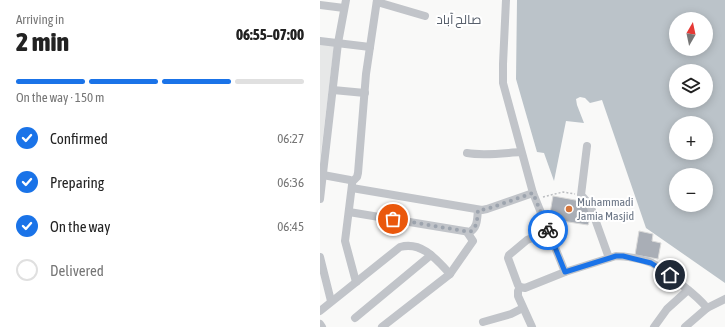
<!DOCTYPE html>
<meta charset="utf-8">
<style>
:root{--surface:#fff;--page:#f6f6f6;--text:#222;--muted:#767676;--line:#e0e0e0;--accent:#1a73e8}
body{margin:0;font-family:"Asap Condensed",Cairo,sans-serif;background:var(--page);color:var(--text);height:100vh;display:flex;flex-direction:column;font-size:15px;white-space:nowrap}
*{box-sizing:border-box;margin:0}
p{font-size:13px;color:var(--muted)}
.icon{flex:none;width:22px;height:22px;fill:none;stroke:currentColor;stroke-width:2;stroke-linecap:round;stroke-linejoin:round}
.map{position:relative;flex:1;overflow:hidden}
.drawer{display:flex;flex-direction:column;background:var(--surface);width:320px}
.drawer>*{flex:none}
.needle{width:26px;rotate:9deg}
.controls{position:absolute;left:349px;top:12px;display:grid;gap:8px}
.controls a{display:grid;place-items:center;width:44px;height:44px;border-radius:50%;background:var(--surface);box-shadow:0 2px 10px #0003;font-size:20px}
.pin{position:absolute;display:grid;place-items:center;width:34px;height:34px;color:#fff;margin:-17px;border:2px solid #fff;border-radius:50%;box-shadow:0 1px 4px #0007}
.courier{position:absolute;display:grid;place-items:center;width:40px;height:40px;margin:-20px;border:3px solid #1a73e8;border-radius:50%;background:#fff;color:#222;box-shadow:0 1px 5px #0007}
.overview em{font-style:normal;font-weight:800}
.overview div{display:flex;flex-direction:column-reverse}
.overview{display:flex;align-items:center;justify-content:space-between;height:68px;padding:0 16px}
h1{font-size:26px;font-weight:800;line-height:30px}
.bar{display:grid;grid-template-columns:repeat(4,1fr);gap:6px 4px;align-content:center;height:48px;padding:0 16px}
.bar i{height:5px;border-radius:3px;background:var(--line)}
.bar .selected{background:var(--accent)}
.bar p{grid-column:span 4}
ol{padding:0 16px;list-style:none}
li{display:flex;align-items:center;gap:12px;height:44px}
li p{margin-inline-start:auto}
li .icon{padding:4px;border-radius:50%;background:var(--accent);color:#fff;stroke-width:4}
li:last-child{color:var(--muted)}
li i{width:22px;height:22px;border:2px solid var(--line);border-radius:50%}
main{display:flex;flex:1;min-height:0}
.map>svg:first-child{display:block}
.built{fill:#e7e8e8}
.water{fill:#bbc3c9;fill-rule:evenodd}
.building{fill:#a9aeb6;stroke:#dbdbda}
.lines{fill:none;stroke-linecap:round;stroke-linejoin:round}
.path{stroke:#bcbec1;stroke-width:1.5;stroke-dasharray:2 2;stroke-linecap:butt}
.minor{stroke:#c1c4c9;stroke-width:8}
.done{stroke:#9da4ae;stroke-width:4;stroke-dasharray:0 7.2}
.route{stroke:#1a73e8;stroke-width:5}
.poi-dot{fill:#d5763c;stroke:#fff;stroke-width:1.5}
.labels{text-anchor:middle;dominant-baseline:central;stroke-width:4;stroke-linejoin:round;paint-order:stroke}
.poi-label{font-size:12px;fill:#6b7686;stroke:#fff;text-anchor:start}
.neighbourhood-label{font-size:13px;fill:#58606c;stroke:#fff}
</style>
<main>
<section class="drawer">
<div class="overview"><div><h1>2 min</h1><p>Arriving in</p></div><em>06:55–07:00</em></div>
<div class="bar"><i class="selected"></i><i class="selected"></i><i class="selected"></i><i></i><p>On the way · 150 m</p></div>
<ol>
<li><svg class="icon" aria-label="check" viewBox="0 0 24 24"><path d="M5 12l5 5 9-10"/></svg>Confirmed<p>06:27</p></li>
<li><svg class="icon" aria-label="check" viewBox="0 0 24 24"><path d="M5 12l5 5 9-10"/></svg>Preparing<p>06:36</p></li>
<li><svg class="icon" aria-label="check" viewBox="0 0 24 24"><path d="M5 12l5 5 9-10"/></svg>On the way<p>06:45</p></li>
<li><i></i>Delivered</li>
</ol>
</section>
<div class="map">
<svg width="405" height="327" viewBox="0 0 405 327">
<rect width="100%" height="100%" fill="#f9f9f8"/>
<polygon class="built" points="0,43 14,45 0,161"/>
<path class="water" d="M197,0h208v283l-79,-55 -44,-128 -12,3 -5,-5 -5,-1 -4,2 1,6 7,18 -18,-2 -12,60 -10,-28 -7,-1 -21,-73zM356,19h30v30h-30zM356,71h30v30h-30zM356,123h30v30h-30zM356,175h30v30h-30z"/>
<g class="building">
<polygon points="233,196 266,202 271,216 268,225 229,219"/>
<polygon points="319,231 333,234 332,241 341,243 338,259 315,255"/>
</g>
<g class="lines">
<polyline class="path" points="223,197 243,192 255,194"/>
<g class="minor">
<path d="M186,0l-3,64v19l30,110 32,79 51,-16c9,0 27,3 36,7 11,6 21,14 30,22 9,7 18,14 25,23"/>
<polyline points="57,2 105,16"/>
<polyline points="0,5 24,8"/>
<polyline points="0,41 50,47"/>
<polyline points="13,90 45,93"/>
<polyline points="267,146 261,195 270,205 289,258"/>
<path d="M147,153c18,3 37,0 54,-1"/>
<polyline points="3,175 30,180 32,182 32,185 25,241 36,282"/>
<polyline points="32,182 37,177 38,173 46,74 57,0"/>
<polyline points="32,188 162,210 167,209 213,193"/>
<polyline points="0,199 18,43 26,0"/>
<path d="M29,212l121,20c8,-5 7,-14 8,-22"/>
<polyline points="228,232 207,240 189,255 188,258 198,285 200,287 205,288 245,272"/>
<polyline points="0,257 11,301"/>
<polyline points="200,287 198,291 198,296 212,327"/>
<path d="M0,311l80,-64c22,-6 37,13 50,27"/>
<polyline points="35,318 111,255"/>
<polyline points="163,322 191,314 203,308"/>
<polyline points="0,324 2,327"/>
<polyline points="62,327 130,274 153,241 147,232"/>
<polyline points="334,327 347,309 368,290"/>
<polyline points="365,327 387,308 405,299"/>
</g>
</g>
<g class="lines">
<path class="done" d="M73,219l77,13c8,-5 7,-14 8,-22l9,-1 46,-16 15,37"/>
<polyline class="route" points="228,230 245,272 296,256 303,256 331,263 350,275"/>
</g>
<circle class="poi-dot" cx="249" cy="209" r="4"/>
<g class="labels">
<g class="poi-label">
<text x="257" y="202">Muhammadi<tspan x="257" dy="14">Jamia Masjid</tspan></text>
</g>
<g class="neighbourhood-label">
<text x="139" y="19">صالح آباد</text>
</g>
</g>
</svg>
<div class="controls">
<a><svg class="needle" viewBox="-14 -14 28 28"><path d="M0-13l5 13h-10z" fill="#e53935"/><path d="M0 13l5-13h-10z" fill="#767676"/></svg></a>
<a><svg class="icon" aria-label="layers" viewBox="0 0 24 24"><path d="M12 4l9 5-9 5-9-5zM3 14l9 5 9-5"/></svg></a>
<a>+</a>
<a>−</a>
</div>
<div class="pin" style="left:73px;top:219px;background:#ea580c"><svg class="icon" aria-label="bag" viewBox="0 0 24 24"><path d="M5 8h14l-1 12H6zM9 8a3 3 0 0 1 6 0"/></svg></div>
<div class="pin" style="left:350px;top:275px;background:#1f2937"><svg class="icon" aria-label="home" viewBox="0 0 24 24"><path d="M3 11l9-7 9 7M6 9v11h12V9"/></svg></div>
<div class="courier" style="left:228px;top:230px"><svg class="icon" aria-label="bike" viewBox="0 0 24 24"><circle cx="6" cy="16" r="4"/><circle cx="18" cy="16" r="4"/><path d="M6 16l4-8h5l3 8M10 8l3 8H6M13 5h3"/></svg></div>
</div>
</main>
